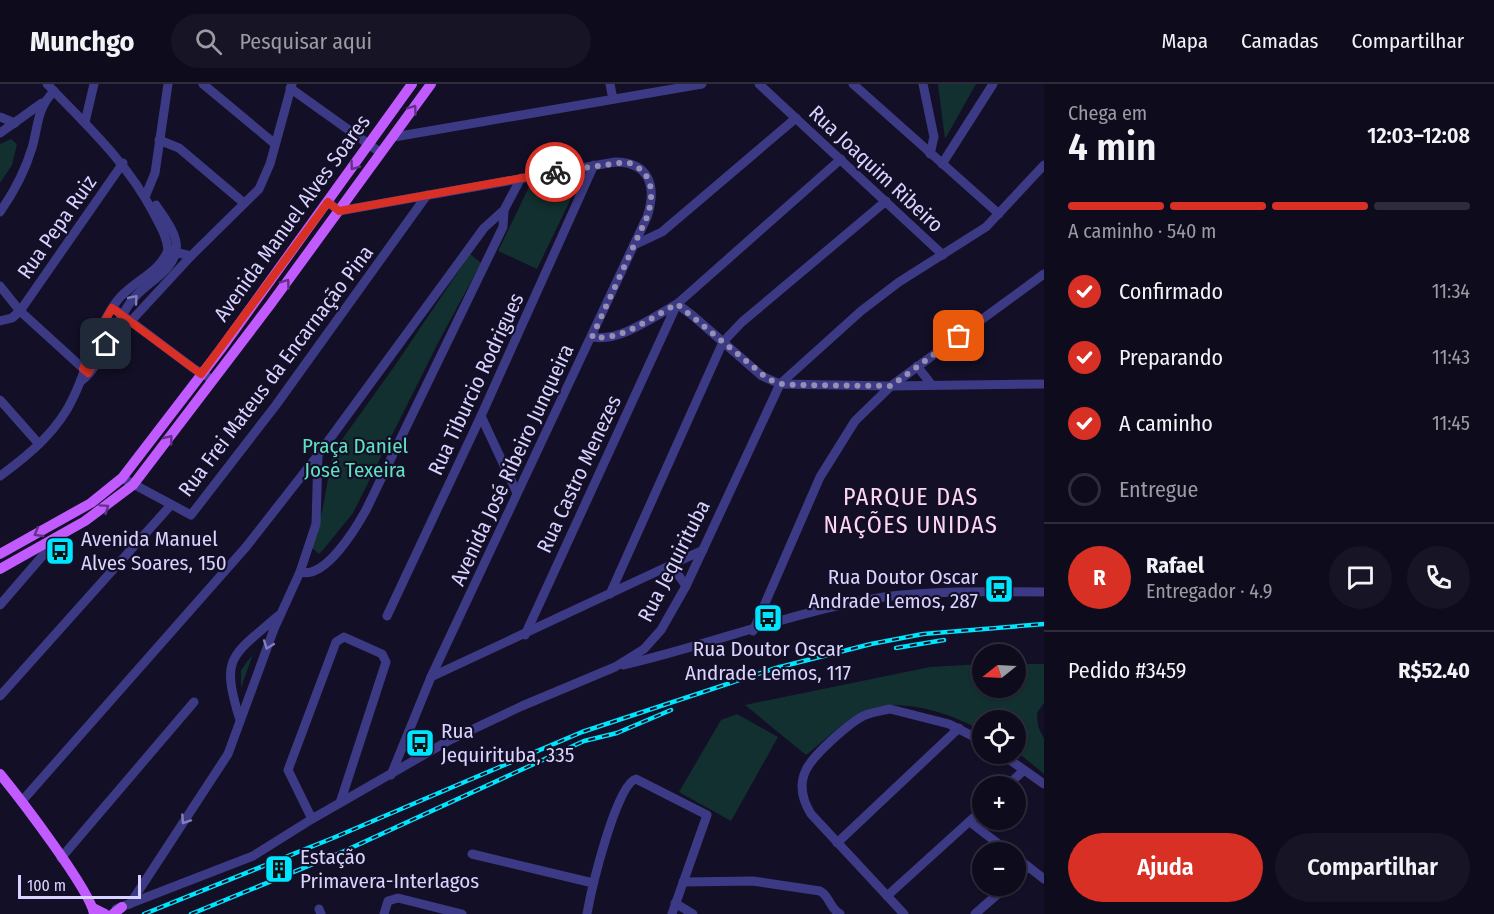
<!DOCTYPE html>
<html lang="pt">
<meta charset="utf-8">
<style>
:root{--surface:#0e0b1c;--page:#171425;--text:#f1f3f6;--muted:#9b9ba3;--line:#2e2b3b;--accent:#d93025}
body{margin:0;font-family:"Fira Sans Condensed",sans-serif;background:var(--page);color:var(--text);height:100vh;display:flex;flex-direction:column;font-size:22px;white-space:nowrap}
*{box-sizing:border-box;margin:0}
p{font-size:20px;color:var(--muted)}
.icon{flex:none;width:33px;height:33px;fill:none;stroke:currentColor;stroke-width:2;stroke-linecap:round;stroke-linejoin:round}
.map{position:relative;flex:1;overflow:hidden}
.panel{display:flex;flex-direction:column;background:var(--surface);width:450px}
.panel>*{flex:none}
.needle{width:39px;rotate:252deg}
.controls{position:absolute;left:972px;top:560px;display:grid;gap:12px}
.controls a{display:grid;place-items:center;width:54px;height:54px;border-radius:50%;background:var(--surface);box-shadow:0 2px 4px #0004,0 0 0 2px var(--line);font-size:30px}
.scale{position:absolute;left:18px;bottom:15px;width:123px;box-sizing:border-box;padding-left:6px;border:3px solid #d9d4ff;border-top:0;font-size:16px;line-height:21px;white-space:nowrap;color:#d9d4ff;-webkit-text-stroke:4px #130f26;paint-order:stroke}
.pin{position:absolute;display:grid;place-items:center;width:51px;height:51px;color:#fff;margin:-26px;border-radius:12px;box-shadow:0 3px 9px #0006}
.courier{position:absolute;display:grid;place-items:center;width:60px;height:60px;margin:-30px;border:4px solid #d93025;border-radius:50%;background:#fff;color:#222;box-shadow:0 2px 8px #0007}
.summary em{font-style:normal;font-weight:600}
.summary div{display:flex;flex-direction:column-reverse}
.summary{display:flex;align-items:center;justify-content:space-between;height:102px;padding:0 24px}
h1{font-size:39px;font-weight:600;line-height:45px}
.bar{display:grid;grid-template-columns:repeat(4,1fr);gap:9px 6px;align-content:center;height:72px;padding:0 24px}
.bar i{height:8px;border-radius:4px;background:var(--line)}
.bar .active{background:var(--accent)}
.bar p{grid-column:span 4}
.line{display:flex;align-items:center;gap:15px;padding:0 24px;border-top:2px solid var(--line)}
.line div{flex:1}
.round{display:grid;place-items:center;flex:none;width:63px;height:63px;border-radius:32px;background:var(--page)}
ol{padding:0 24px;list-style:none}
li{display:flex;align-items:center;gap:18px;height:66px}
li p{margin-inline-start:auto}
li .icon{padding:6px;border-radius:50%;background:var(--accent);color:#fff;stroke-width:4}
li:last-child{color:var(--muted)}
li i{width:33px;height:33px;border:3px solid var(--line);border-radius:50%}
.primary-button{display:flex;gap:12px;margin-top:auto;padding:12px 24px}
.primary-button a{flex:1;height:69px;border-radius:36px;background:var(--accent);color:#fff;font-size:24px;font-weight:600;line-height:69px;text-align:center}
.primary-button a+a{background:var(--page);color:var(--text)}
header{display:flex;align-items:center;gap:36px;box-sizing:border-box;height:84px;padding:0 30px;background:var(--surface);border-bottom:2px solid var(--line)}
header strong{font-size:28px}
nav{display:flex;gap:33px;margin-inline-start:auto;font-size:21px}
.search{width:420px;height:54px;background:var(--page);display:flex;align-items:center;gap:15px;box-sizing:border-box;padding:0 21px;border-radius:33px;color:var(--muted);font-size:22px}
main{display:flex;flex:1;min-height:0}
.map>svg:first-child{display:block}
.green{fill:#12302f}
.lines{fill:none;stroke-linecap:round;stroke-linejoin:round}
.minor{stroke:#3d3a85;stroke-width:9}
.major{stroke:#c25bff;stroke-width:10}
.rail-casing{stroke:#00e5ff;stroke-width:4.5}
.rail{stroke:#130f26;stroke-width:2;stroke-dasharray:7;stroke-linecap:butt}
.oneway{stroke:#623188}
.oneway2{stroke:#837fbc}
.done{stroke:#948fb3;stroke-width:6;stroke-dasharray:0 10.8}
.route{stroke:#d93025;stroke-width:8}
.labels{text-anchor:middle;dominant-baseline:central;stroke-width:4.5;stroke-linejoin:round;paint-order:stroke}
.street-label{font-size:21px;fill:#d9d4ff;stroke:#130f26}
.park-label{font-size:21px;fill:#5fe0c0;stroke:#130f26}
.poi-label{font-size:21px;fill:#d9d4ff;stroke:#130f26;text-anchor:start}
.quarter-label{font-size:24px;letter-spacing:1.5px;fill:#ffd6f0;stroke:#130f26}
</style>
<header>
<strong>Munchgo</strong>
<div class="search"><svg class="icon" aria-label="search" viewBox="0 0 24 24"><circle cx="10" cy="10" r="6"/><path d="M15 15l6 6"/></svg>Pesquisar aqui</div>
<nav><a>Mapa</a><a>Camadas</a><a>Compartilhar</a></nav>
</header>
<main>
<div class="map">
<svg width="1044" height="830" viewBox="0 0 1044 830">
<rect width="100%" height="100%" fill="#130f26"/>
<g class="green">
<polygon points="938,0 976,0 945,55"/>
<polygon points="11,55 17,60 12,81 0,99 0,60"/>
<polygon points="577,96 577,102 537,185 498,167 529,103"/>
<polygon points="470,170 481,179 439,257 353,429 323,466 319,470 310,462 322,428 333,368 396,280"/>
<polygon points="253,570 241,604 241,586"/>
<path d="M982,580v23h34v-23h28v39l-7,10 1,13 6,13v35l-28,-23v-31h-34v11c-33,-19 -88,-37 -124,-17 -18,10 -35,28 -52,41l-61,-50 185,-38z"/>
<polygon points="737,630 778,653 731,737 679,708 721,636"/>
</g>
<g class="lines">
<g class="minor">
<polyline points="203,0 275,60"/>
<polyline points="610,0 613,15"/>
<polyline points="759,0 943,171"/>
<polyline points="853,0 999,130"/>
<polyline points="923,0 934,53 930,70"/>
<polyline points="290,4 381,69"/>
<polyline points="0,33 15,39"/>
<polyline points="85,38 94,0"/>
<polyline points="0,49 42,19"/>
<polyline points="394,53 702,0"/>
<polyline points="159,56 179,64 244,119"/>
<polyline points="942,80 993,0"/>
<polyline points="145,113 155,89 168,0"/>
<path d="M328,118l11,9 276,-49c35,0 42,25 32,55l-216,460 -40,98"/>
<path d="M0,128c14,-20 25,-41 32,-64 7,-24 4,-38 22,-57"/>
<polyline points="634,161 662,148 796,34"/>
<polyline points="170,167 191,172 259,105 270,80 292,0"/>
<polyline points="0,202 20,227 87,288"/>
<polyline points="117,227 193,284 213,296"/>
<polyline points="0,237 12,234 20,227 123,79"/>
<polyline points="131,237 191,172"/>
<path d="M593,253c27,5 60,-20 84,-33l15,11 70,61 18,8 111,2 153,-2"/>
<polyline points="917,282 931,300"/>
<path d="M81,297c22,-15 34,-61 52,-82 13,-16 39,-27 43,-48 3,-16 -12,-33 -20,-46"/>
<polyline points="0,316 39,360"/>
<polyline points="481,332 517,409"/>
<path d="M0,392c29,-21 59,-46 74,-80 15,-32 21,-66 43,-95 14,-19 43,-28 51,-51 -1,-14 -9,-26 -15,-38 -27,-51 -67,-87 -106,-128"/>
<polyline points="122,394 191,431 276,321 427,111"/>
<polyline points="667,484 677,489 686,502"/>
<path d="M300,488c25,8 56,-44 66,-62l137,-283 1,-17"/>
<polyline points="610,510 723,258 742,238 886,117"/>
<polyline points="0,521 57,455"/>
<polyline points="387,532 481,332 594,81"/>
<polyline points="753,547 820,393 855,337 891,302 1044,190"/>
<polyline points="525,551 677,220 841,75"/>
<path d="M623,581c88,-20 173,-55 261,-68 53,-7 107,-5 160,-5"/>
<polyline points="431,593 703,466"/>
<polyline points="0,612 170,422"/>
<path d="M240,636c-20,-64 -9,-63 38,-104"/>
<polyline points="1000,669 1044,700"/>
<polyline points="1007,702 1024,686"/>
<polyline points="22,717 246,463 318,371 484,144 504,126 521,94"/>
<polyline points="312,735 288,686 336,558 344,553 382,570 386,578 340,719"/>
<polyline points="970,738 1009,768"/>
<polyline points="837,759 959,644"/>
<polyline points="472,770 593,799"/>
<polyline points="1016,773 1044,795"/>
<polyline points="61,774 194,618"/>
<polyline points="1016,794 1028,783"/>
<path d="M683,798l70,-1 67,10c10,5 9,17 20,23"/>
<polyline points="887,812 982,726"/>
<polyline points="675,819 693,830"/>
<polyline points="130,820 228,670 274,545 300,488 316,440 318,371"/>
<polyline points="116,825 253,772 312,735 448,657 522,622 615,583 644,565 661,546 686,502 780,300 861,227 899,198 986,143 1044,81"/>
<polyline points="319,825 321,830"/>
<polyline points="384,830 388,817 398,814 462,830"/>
<path d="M587,830c4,-23 29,-130 49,-135l71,36 -35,99"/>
<path d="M904,830l-93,-100c-8,-13 -13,-28 -5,-44 7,-15 42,-46 57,-54 9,-4 18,-5 27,-7l59,15 33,17"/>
<polyline points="975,830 1008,801"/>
</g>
<g class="major">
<polyline points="0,470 91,419 122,394 221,265 412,0"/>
<polyline points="0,485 85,437 133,401 270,221 431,0"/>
<path d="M0,690c18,22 91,117 94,140"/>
<polyline points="93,824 105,830"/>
<polyline points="113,830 122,823"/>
</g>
<g class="rail-casing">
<g id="rail">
<polyline points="896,564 944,556"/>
<polyline points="144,830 333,754 582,648 776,584 871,560 923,550 1044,540"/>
<polyline points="191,830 340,769 584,657 617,649 671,626"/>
</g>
</g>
<use href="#rail" class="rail"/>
</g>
<defs><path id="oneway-chevron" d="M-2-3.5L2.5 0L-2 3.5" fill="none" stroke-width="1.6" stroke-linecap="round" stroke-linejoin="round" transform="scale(1.5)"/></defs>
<g class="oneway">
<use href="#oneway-chevron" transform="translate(413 25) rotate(-54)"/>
<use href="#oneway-chevron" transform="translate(354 82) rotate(126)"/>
<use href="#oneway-chevron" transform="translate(286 199) rotate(-54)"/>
<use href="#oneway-chevron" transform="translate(169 355) rotate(-52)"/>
<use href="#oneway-chevron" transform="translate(105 424) rotate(-35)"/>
<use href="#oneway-chevron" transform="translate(38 449) rotate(150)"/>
</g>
<g class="oneway2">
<use href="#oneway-chevron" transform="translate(134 215) rotate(-50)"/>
<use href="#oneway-chevron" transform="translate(268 561) rotate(110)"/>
<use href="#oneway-chevron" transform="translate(185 736) rotate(124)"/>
</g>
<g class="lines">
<path class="done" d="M555,88l71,-10c27,8 29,31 21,55l-55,120c28,5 60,-20 85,-33l91,75 12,5 18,1 93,1 68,-50"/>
<polyline class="route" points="106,260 88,289 83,285 96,253 112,224 201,290 328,118 339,127 555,88"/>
</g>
<defs>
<g id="bus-square" transform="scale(1.5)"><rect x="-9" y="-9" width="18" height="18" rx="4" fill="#00e5ff" stroke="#130f26"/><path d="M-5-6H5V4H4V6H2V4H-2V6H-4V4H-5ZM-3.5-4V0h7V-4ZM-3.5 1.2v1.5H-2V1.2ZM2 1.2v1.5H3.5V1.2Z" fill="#111"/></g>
<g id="building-square" transform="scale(1.5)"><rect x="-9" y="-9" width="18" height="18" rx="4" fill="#00e5ff" stroke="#130f26"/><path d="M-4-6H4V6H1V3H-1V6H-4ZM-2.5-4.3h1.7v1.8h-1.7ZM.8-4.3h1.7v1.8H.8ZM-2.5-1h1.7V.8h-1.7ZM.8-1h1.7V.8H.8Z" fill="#111"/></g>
</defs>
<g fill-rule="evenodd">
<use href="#bus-square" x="60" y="467"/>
<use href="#bus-square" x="999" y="505"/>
<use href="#bus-square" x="768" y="534"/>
<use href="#bus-square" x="420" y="659"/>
<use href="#building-square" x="279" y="785"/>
</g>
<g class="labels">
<g class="street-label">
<text transform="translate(876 85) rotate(43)">Rua Joaquim Ribeiro</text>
<text transform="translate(292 134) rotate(-54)">Avenida Manuel Alves Soares</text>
<text transform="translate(57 143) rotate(-55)">Rua Pepa Ruiz</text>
<text transform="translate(276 287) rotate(-53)">Rua Frei Mateus da Encarnação Pina</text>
<text transform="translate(476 300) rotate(-65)">Rua Tiburcio Rodrigues</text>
<text transform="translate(512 381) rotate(-65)">Avenida José Ribeiro Junqueira</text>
<text transform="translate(579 390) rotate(-65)">Rua Castro Menezes</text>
<text transform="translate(674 477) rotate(-63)">Rua Jequirituba</text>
</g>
<g class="park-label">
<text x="355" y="362">Praça Daniel<tspan x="355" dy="24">José Texeira</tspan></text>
</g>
<g class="poi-label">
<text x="81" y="455">Avenida Manuel<tspan x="81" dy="24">Alves Soares, 150</tspan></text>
<text x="978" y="493" text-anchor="end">Rua Doutor Oscar<tspan x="978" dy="24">Andrade Lemos, 287</tspan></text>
<text x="768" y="565" text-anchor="middle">Rua Doutor Oscar<tspan x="768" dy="24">Andrade Lemos, 117</tspan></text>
<text x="441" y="647">Rua<tspan x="441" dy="24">Jequirituba, 335</tspan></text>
<text x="300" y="773">Estação<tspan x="300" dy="24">Primavera-Interlagos</tspan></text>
</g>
<g class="quarter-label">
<text x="911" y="413">PARQUE DAS<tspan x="911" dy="28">NAÇÕES UNIDAS</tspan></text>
</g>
</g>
</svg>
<div class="controls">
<a><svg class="needle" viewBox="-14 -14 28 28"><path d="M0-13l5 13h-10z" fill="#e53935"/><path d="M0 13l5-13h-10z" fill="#9b9ba3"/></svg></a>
<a><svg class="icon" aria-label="locate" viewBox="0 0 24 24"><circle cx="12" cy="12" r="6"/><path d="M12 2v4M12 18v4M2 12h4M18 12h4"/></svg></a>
<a>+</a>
<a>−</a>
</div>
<div class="scale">100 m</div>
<div class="pin" style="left:959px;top:252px;background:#ea580c"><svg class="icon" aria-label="bag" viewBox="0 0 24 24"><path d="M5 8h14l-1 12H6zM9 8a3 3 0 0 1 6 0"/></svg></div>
<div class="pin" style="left:106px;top:260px;background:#1f2937"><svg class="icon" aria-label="home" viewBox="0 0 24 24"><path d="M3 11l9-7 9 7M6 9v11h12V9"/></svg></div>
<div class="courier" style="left:555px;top:88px"><svg class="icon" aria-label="bike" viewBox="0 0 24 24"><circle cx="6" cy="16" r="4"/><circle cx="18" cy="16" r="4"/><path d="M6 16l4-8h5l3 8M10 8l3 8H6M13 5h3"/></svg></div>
</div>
<section class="panel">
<div class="summary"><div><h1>4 min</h1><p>Chega em</p></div><em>12:03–12:08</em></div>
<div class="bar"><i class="active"></i><i class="active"></i><i class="active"></i><i></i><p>A caminho · 540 m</p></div>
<ol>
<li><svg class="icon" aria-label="check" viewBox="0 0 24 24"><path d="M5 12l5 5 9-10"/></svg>Confirmado<p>11:34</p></li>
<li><svg class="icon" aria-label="check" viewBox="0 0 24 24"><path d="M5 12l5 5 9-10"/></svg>Preparando<p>11:43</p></li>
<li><svg class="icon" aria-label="check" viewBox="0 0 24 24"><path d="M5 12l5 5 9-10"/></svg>A caminho<p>11:45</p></li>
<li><i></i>Entregue</li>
</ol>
<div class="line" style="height:108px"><b class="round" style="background:var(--accent);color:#fff">R</b><div><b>Rafael</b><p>Entregador · 4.9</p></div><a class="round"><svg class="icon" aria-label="chat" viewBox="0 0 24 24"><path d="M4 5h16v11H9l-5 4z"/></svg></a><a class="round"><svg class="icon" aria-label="phone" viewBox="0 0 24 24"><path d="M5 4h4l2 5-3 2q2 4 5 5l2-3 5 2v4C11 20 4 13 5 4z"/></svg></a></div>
<div class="line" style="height:78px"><div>Pedido #3459</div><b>R$52.40</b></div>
<div class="primary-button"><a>Ajuda</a><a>Compartilhar</a></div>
</section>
</main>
